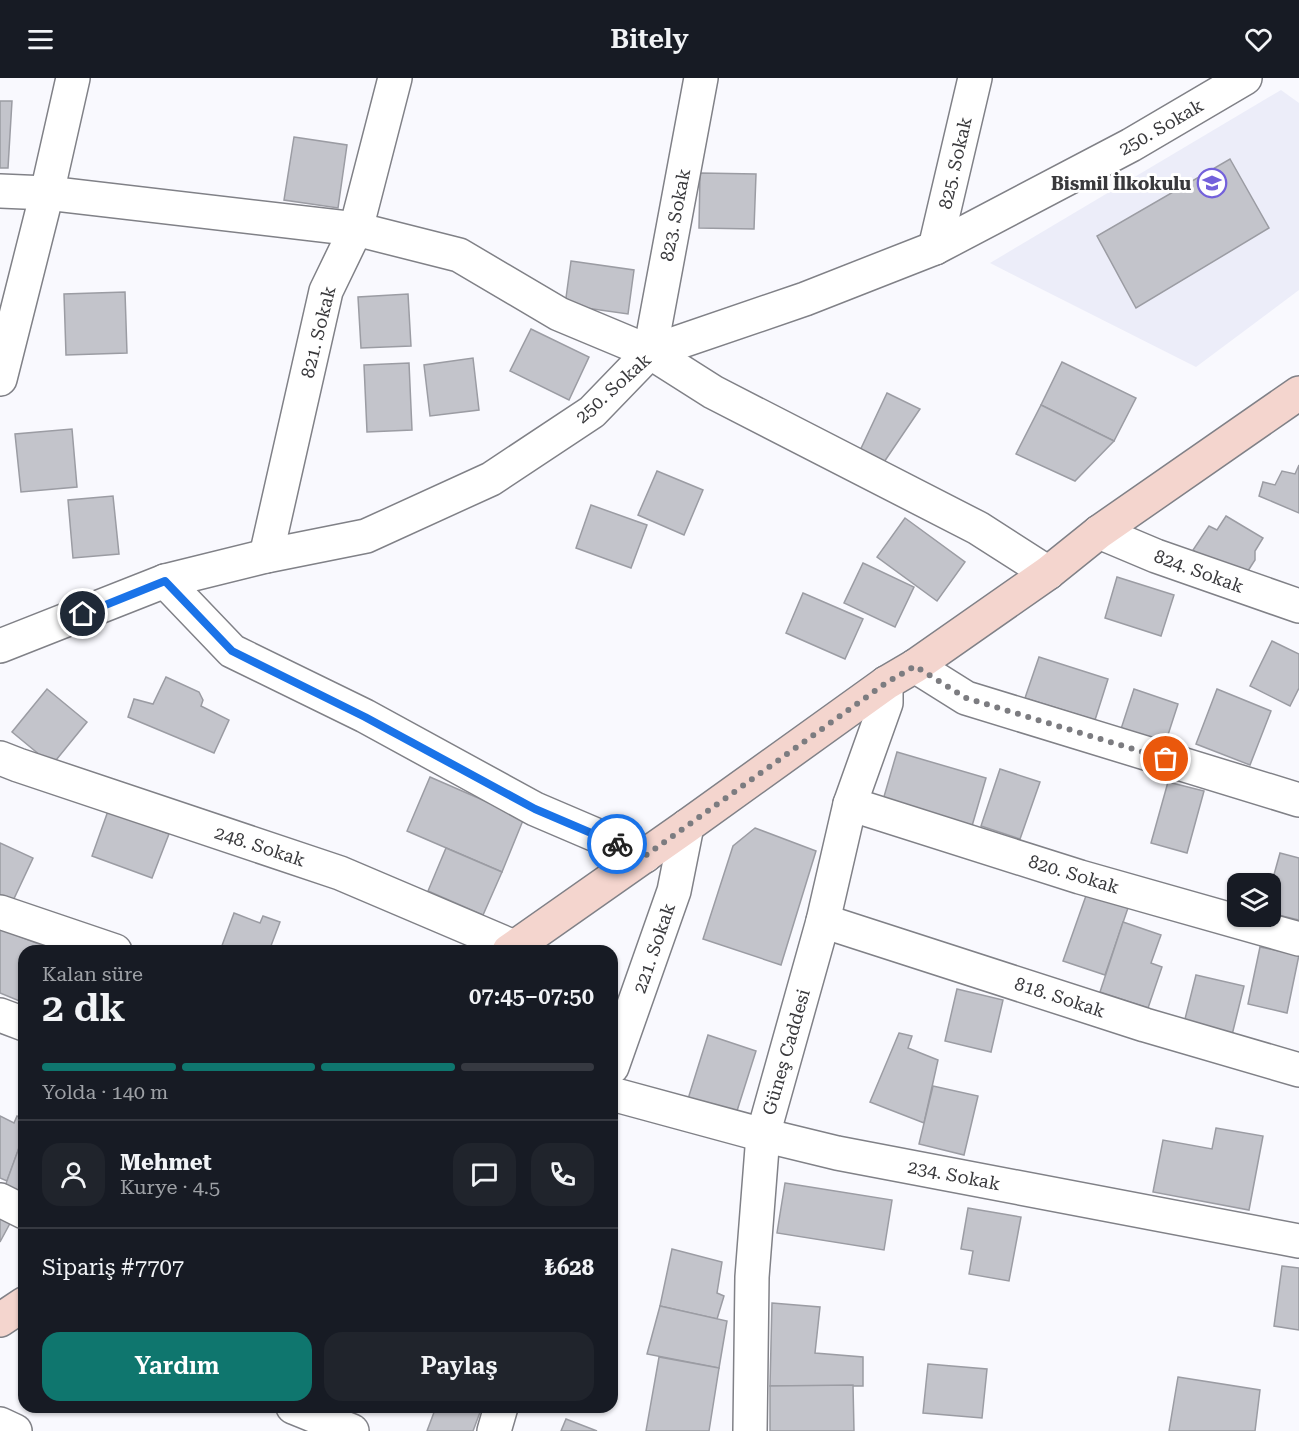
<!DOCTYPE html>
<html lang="tr">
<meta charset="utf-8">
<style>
:root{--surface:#171b24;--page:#20242c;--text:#f1f3f6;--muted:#9ea1a6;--line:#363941;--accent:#0f766e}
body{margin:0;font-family:"Roboto Serif",serif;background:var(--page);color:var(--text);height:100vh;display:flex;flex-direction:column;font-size:22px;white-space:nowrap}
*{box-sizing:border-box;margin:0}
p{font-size:20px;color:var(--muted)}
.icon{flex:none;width:33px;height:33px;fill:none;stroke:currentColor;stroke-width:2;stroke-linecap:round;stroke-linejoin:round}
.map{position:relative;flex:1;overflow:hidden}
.side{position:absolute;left:18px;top:867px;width:600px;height:468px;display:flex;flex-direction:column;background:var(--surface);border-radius:18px;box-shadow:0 2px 4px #0004}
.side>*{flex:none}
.fabs{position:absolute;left:1227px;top:795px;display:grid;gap:12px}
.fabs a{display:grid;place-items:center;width:54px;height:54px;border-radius:12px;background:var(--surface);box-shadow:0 2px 4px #0004;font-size:30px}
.pin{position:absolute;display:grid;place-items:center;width:51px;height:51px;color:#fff;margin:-26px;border:3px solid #fff;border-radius:50%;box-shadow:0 2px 6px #0007}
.courier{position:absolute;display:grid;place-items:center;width:60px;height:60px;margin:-30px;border:4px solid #1a73e8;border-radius:50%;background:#fff;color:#222;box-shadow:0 2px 8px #0007}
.headline em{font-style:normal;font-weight:600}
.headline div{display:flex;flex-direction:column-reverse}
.headline{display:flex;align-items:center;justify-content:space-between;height:102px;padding:0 24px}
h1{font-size:39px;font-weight:600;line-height:45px}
.bar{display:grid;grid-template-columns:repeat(4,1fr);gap:9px 6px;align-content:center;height:72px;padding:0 24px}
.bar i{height:8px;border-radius:4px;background:var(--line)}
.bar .current{background:var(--accent)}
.bar p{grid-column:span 4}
.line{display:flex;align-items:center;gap:15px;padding:0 24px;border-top:2px solid var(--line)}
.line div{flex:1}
.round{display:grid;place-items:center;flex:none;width:63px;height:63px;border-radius:18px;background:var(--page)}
.cta{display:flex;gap:12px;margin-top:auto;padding:12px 24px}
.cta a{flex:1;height:69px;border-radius:18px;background:var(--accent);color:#fff;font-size:24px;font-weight:600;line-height:69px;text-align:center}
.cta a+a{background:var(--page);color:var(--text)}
header{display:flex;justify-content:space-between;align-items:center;height:78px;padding:0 24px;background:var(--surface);font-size:27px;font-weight:600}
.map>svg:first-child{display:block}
.built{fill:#ecedf9}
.building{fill:#c3c4cb;stroke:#9b9ca3;stroke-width:1.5}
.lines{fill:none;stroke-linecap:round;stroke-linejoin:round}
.minor-casing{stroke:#808187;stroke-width:36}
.tertiary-casing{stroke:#808187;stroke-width:36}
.secondary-casing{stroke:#808187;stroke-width:36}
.minor{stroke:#fff;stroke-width:33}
.tertiary{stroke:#fff;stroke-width:33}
.secondary{stroke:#f4d5ce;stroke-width:33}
.done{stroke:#7c7c80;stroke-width:6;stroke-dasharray:0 10.8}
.route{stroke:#1a73e8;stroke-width:8}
.labels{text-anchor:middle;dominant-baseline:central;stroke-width:6;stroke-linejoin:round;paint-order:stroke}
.street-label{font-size:18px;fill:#39393c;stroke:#fff}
.poi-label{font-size:18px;font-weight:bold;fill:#39393c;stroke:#fff;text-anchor:end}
</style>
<header><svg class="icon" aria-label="menu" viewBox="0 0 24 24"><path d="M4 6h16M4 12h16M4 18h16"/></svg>Bitely<svg class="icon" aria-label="heart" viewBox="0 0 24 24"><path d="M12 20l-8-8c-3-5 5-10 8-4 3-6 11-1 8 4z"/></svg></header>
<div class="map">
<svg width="1299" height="1353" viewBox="0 0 1299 1353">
<rect width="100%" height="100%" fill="#f9f9fe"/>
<polygon class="built" points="1281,12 1299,25 1299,212 1196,289 990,185"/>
<g class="building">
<polygon points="0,23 12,23 8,90 0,90"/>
<polygon points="294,59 347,67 338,130 284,122"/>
<polygon points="1230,81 1269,150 1136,230 1097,158"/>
<polygon points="700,95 756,96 754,151 699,150"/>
<polygon points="571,183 634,192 628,236 565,227"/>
<polygon points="125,214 127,275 66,277 64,216"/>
<polygon points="408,216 411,268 361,270 358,219"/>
<polygon points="531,251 589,279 569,322 510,293"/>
<polygon points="473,280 479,332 430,338 424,287"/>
<polygon points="1062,284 1136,320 1114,363 1041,327"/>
<polygon points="409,285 412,352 367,354 364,287"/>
<polygon points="887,315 920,331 880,390 857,379"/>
<polygon points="1041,327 1114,363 1075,403 1016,376"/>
<polygon points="72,351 77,409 21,414 15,356"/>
<polygon points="1299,387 1299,435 1259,418 1263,404 1275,407 1282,393 1295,396"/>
<polygon points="657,393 703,412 684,457 638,437"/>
<polygon points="113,418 119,476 73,480 68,422"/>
<polygon points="591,427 647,447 631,490 576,470"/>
<polygon points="1226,438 1263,460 1255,473 1255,482 1244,499 1218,489 1193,472 1209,448 1217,452"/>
<polygon points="905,440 965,484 937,523 877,479"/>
<polygon points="863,485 914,509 895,549 844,525"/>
<polygon points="1117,499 1174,517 1161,558 1105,540"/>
<polygon points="803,515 863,541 845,581 786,555"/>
<polygon points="1272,563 1299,576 1299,610 1290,628 1250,608"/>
<polygon points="1039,579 1108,601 1095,642 1025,620"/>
<polygon points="166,599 199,614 203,622 201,628 229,642 214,675 128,639 134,621 153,626"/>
<polygon points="47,611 87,644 52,687 12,654"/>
<polygon points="1134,611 1178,626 1165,666 1121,651"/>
<polygon points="1217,611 1271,633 1250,687 1196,666"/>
<polygon points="897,674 986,700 972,748 883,722"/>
<polygon points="1000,691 1040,704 1020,761 981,748"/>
<polygon points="430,699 524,740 502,794 407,753"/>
<polygon points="1168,704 1204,713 1187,775 1151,765"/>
<polygon points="108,733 169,756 152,800 92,778"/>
<polygon points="755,750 816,773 781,887 703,861 733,768"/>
<polygon points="0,765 33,780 11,827 0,822"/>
<polygon points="446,770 502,794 483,837 428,813"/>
<polygon points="1280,775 1299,780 1299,842 1270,835 1270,811"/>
<polygon points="1088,812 1129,827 1105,897 1063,883"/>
<polygon points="234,835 260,845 263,838 280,844 269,873 220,873"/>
<polygon points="1123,844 1161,857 1151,885 1162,889 1148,930 1100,914"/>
<polygon points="0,851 44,868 42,873 24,873 24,920 22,924 0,915"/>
<polygon points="1260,869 1299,877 1287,935 1248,926"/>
<polygon points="1196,897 1244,908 1232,957 1184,945"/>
<polygon points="957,911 1003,922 991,974 945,963"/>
<polygon points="899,955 912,958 908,970 938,982 924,1045 870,1024"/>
<polygon points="708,957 756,973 736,1036 688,1021"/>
<polygon points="933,1008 978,1018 964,1077 919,1066"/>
<polygon points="0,1038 14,1045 17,1038 24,1041 24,1056 7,1103 0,1100"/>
<polygon points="1216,1050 1263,1058 1249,1132 1153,1114 1163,1062 1212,1071"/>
<polygon points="24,1056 24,1118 4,1111"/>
<polygon points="785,1105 892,1122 884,1172 777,1155"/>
<polygon points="968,1130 1021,1139 1009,1203 969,1196 973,1173 961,1171"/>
<polygon points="0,1134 14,1138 0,1164"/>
<polygon points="672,1171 722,1184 717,1215 724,1218 717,1241 660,1228"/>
<polygon points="1282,1188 1299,1190 1299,1252 1274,1248"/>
<polygon points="772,1225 820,1229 815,1275 863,1279 863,1308 770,1308"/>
<polygon points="660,1228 727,1243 719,1290 647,1276"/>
<polygon points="659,1279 719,1290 709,1353 646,1353"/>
<polygon points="928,1286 987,1291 982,1340 923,1335"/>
<polygon points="1178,1299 1260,1312 1255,1353 1169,1353"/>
<polygon points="853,1307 854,1353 770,1353 770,1308"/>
<polygon points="436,1329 482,1329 473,1353 427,1353"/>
<polygon points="566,1341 597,1353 561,1353"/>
</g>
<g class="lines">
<g class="minor-casing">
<g id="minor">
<polyline points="0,113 47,115 356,151 459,177 559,236 650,274 713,314 978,450 1048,495"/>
<polyline points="935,170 975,0"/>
<polyline points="650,274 701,0"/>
<polyline points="0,301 47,115 73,0"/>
<polyline points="1099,454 1156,478 1299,528"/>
<polyline points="266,478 326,213 356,151 395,0"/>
<polyline points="165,503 232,573 365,638 535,731 645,778"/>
<polyline points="0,568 165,503 266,478 366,458 491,401 592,334 650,274 805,221 935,170 1131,67 1245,0"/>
<polyline points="915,588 966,620 1299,722"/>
<polyline points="0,680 18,687 340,795 514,869"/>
<polyline points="850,726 1080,799 1299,861"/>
<polyline points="0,834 115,873"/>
<polyline points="823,843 1145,947 1299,992"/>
<polyline points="0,937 24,946"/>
<polyline points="612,989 674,813 687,748"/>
<polyline points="612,1016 763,1057 837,1075 1299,1163"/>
<polyline points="0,1122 24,1134"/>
<polyline points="293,1329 352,1353"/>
<polyline points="0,1346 15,1353"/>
<polyline points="494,1353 501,1329"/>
</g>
</g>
<g class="tertiary-casing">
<polyline id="tertiary" points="750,1353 752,1199 763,1057 823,843 850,726 886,625 886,605"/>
</g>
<g class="secondary-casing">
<g id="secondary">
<polyline points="509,873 687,748 886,605 915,588 1048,495 1099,454 1299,315"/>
<polyline points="0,1242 24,1226"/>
</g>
</g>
<use href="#minor" class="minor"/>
<use href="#tertiary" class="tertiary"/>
<use href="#secondary" class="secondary"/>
</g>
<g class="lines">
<polyline class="done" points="617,766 645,778 886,605 915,588 966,620 1166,681"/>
<polyline class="route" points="83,536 165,503 232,573 365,639 535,731 617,766"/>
</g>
<defs>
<g id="school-ring" transform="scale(1.5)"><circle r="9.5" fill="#fff" stroke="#7361db" stroke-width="1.5"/><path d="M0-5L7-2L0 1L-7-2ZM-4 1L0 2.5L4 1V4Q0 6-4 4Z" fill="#7361db"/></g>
</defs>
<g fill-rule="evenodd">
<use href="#school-ring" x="1212" y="105"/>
</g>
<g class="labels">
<g class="street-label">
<text transform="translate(1161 49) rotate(-30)">250. Sokak</text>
<text transform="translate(955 85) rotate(-77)">825. Sokak</text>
<text transform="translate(675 137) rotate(-79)">823. Sokak</text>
<text transform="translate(318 254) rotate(-76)">821. Sokak</text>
<text transform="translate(613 310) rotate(-42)">250. Sokak</text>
<text transform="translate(1199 493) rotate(20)">824. Sokak</text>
<text transform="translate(260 768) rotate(18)">248. Sokak</text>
<text transform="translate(1074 796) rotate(17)">820. Sokak</text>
<text transform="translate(654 870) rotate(-71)">221. Sokak</text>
<text transform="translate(1060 919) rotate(18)">818. Sokak</text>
<text transform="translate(786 974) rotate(-74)">Güneş Caddesi</text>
<text transform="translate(954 1097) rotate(11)">234. Sokak</text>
</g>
<g class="poi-label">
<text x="1191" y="105">Bismil İlkokulu</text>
</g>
</g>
</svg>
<div class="fabs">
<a><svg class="icon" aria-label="layers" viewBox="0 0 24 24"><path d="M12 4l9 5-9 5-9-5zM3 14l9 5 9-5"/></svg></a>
</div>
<div class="pin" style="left:1166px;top:681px;background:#ea580c"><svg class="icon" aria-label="bag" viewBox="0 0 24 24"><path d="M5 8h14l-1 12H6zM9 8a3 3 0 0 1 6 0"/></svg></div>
<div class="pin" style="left:83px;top:536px;background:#1f2937"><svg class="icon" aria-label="home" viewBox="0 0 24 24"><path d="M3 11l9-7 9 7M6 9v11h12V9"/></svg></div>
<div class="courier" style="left:617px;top:766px"><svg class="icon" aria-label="bike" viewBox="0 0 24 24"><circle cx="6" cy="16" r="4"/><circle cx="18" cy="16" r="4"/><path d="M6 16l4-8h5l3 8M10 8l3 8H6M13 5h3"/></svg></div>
<section class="side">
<div class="headline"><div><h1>2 dk</h1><p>Kalan süre</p></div><em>07:45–07:50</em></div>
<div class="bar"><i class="current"></i><i class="current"></i><i class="current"></i><i></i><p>Yolda · 140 m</p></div>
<div class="line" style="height:108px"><a class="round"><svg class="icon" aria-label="person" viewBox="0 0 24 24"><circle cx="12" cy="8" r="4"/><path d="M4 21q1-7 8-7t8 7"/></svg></a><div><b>Mehmet</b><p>Kurye · 4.5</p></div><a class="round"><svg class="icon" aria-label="chat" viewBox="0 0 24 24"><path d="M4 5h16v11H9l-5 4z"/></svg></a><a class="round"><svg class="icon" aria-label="phone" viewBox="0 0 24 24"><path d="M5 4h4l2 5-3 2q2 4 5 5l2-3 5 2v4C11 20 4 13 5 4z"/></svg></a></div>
<div class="line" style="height:78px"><div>Sipariş #7707</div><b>₺628</b></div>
<div class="cta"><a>Yardım</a><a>Paylaş</a></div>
</section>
</div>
